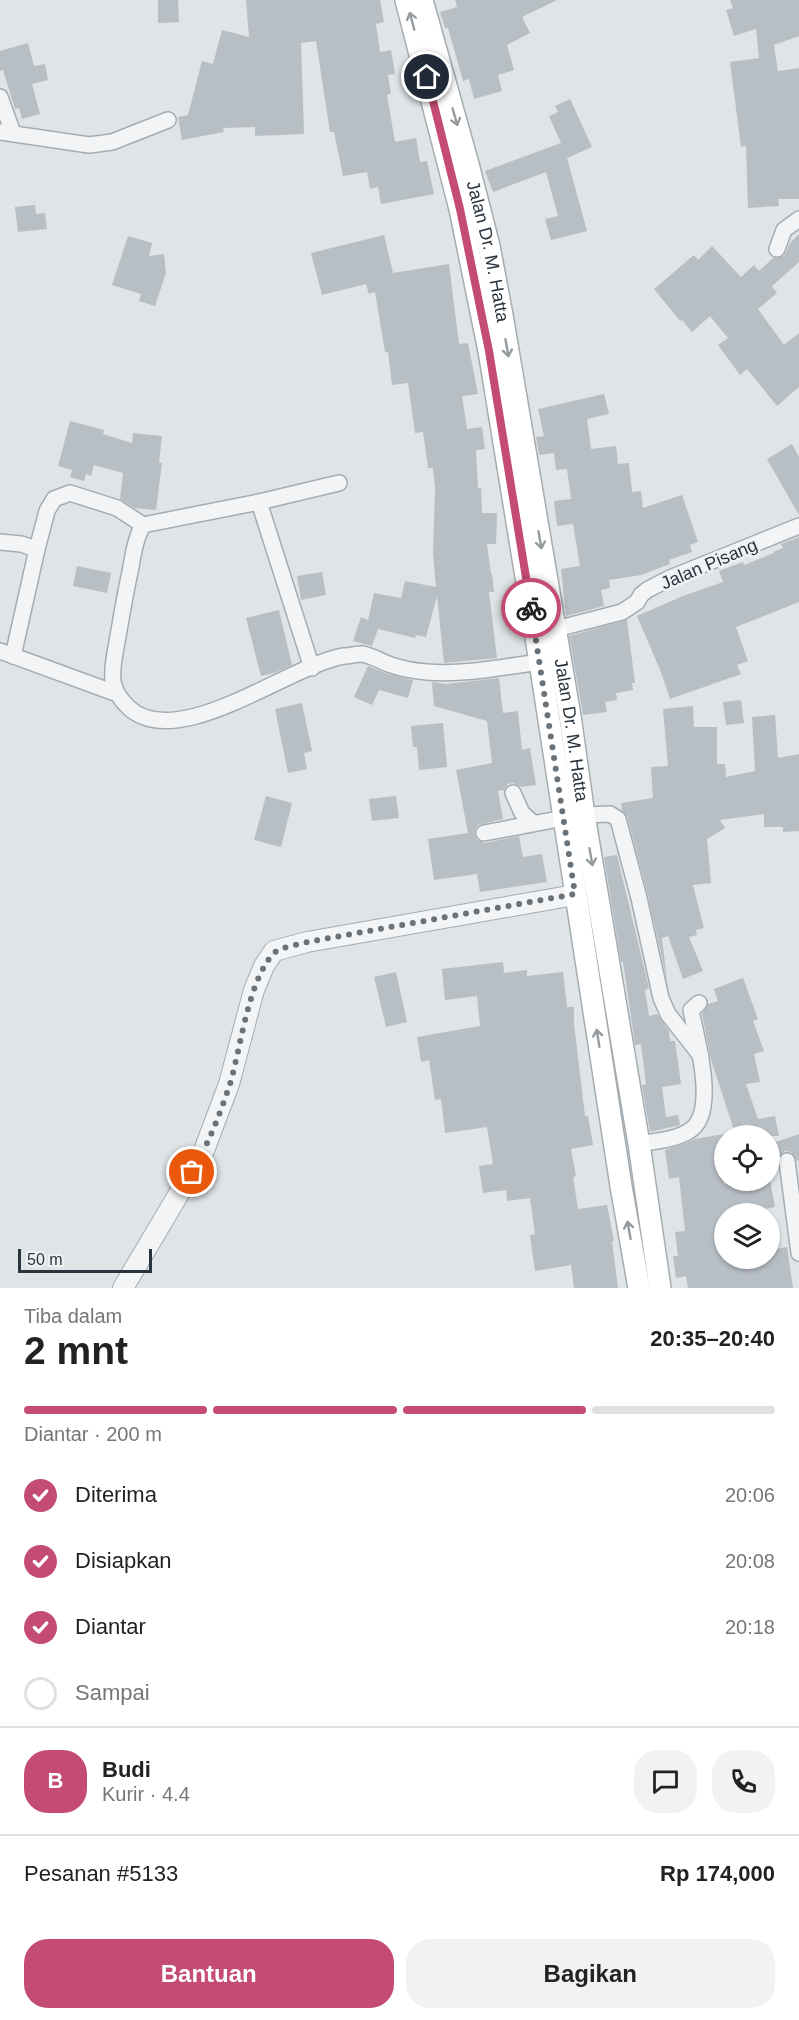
<!DOCTYPE html>
<html lang="id">
<meta charset="utf-8">
<style>
:root{--surface:#fff;--page:#f2f2f2;--text:#222;--muted:#767676;--line:#e0e0e0;--accent:#c44c72}
body{margin:0;font-family:Helvetica,sans-serif;background:var(--page);color:var(--text);height:100vh;display:flex;flex-direction:column;font-size:22px;white-space:nowrap}
*{box-sizing:border-box;margin:0}
p{font-size:20px;color:var(--muted)}
.icon{flex:none;width:33px;height:33px;fill:none;stroke:currentColor;stroke-width:2;stroke-linecap:round;stroke-linejoin:round}
.map{position:relative;height:1288px;overflow:hidden}
.drawer{display:flex;flex-direction:column;background:var(--surface);flex:1}
.drawer>*{flex:none}
.controls{position:absolute;left:714px;top:1125px;display:grid;gap:12px}
.controls a{display:grid;place-items:center;width:66px;height:66px;border-radius:50%;background:var(--surface);box-shadow:0 2px 4px #0004;font-size:30px}
.scale{position:absolute;left:18px;bottom:15px;width:134px;box-sizing:border-box;padding-left:6px;border:3px solid #29343e;border-top:0;font-size:16px;line-height:21px;white-space:nowrap;color:#29343e;-webkit-text-stroke:4px #eff2f5;paint-order:stroke}
.pin{position:absolute;display:grid;place-items:center;width:51px;height:51px;color:#fff;margin:-26px;border:3px solid #fff;border-radius:50%;box-shadow:0 2px 6px #0007}
.courier{position:absolute;display:grid;place-items:center;width:60px;height:60px;margin:-30px;border:4px solid #c44c72;border-radius:50%;background:#fff;color:#222;box-shadow:0 2px 8px #0007}
.head em{font-style:normal;font-weight:700}
.head div{display:flex;flex-direction:column-reverse}
.head{display:flex;align-items:center;justify-content:space-between;height:102px;padding:0 24px}
h1{font-size:39px;font-weight:700;line-height:45px}
.bar{display:grid;grid-template-columns:repeat(4,1fr);gap:9px 6px;align-content:center;height:72px;padding:0 24px}
.bar i{height:8px;border-radius:4px;background:var(--line)}
.bar .selected{background:var(--accent)}
.bar p{grid-column:span 4}
.line{display:flex;align-items:center;gap:15px;padding:0 24px;border-top:2px solid var(--line)}
.line div{flex:1}
.round{display:grid;place-items:center;flex:none;width:63px;height:63px;border-radius:24px;background:var(--page)}
ol{padding:0 24px;list-style:none}
li{display:flex;align-items:center;gap:18px;height:66px}
li p{margin-inline-start:auto}
li .icon{padding:6px;border-radius:50%;background:var(--accent);color:#fff;stroke-width:4}
li:last-child{color:var(--muted)}
li i{width:33px;height:33px;border:3px solid var(--line);border-radius:50%}
.primary-button{display:flex;gap:12px;margin-top:auto;padding:12px 24px}
.primary-button a{flex:1;height:69px;border-radius:24px;background:var(--accent);color:#fff;font-size:24px;font-weight:700;line-height:69px;text-align:center}
.primary-button a+a{background:var(--page);color:var(--text)}
.map>svg:first-child{display:block}
.building{fill:#b7bec4}
.lines{fill:none;stroke-linecap:round;stroke-linejoin:round}
.minor-casing{stroke:#a5acb1;stroke-width:18}
.tertiary-casing{stroke:#a5acb1;stroke-width:22}
.secondary-casing{stroke:#a5acb1;stroke-width:24}
.minor{stroke:#f2f4f6;stroke-width:15}
.tertiary{stroke:#f2f4f6;stroke-width:20}
.secondary{stroke:#fff;stroke-width:21}
.oneway{stroke:#949a9e}
.done{stroke:#697279;stroke-width:6;stroke-dasharray:0 10.8}
.route{stroke:#c44c72;stroke-width:8}
.labels{text-anchor:middle;dominant-baseline:central;stroke-width:5;stroke-linejoin:round;paint-order:stroke}
.street-label{font-size:18px;fill:#29343e;stroke:#eff2f5}
</style>
<div class="map">
<svg width="799" height="1288" viewBox="0 0 799 1288">
<rect width="100%" height="100%" fill="#dfe4e7"/>
<g class="building">
<polygon points="158,0 178,0 179,22 158,23"/>
<polygon points="246,0 380,0 384,22 376,24 380,52 391,50 395,74 388,75 391,94 387,95 395,142 416,138 420,162 427,161 434,194 381,204 378,187 370,189 367,172 343,176 334,132 330,132 316,41 301,43 304,134 255,136 255,127 223,128 224,132 182,140 178,117 188,115 202,61 213,64 222,30 249,37"/>
<polygon points="455,0 557,0 522,17 530,33 507,45 514,70 498,75 502,91 474,99 469,79 463,81 448,28 445,28 440,12 457,7"/>
<polygon points="730,0 799,0 799,36 774,45 778,71 799,68 799,199 778,199 779,206 748,208 746,146 741,147 730,62 759,58 756,29 734,36 726,10 733,8"/>
<polygon points="28,43 34,66 45,64 48,80 32,84 40,114 22,119 19,108 15,109 3,70 0,71 0,51"/>
<polygon points="570,99 592,147 567,158 587,231 551,240 545,219 558,216 546,172 493,192 485,171 561,143 549,116 558,112 555,106"/>
<polygon points="35,205 36,214 45,213 47,229 18,232 15,207"/>
<polygon points="799,234 799,262 772,286 777,293 758,309 784,345 799,333 799,387 777,406 747,369 740,375 718,345 728,338 710,316 692,332 682,320 680,321 654,289 694,255 698,260 712,246 741,277 754,265 759,271 773,258 784,256 790,243"/>
<polygon points="384,235 393,273 449,264 459,344 468,343 478,394 462,396 467,429 482,427 485,449 476,450 478,488 481,488 482,513 497,513 496,544 487,544 491,574 492,574 494,592 489,592 497,658 444,663 437,596 426,637 416,635 415,638 378,629 372,646 353,641 361,617 368,620 374,593 401,598 405,581 436,587 433,553 435,489 433,468 428,468 423,432 415,433 408,383 392,385 388,352 385,352 375,292 369,294 366,284 322,295 311,253"/>
<polygon points="128,236 152,243 149,256 164,254 166,273 155,306 139,301 141,294 112,285"/>
<polygon points="604,394 609,414 587,419 591,449 616,446 618,464 629,463 632,492 641,491 643,508 682,495 698,542 690,545 692,552 669,560 670,564 641,575 609,580 610,588 601,590 604,606 566,616 561,569 580,566 573,524 557,526 554,501 571,499 567,469 556,470 554,453 539,455 536,437 544,436 538,409"/>
<polygon points="70,421 104,430 103,434 132,443 133,433 162,436 159,463 162,463 156,510 134,508 120,499 123,473 94,465 91,476 86,474 84,481 70,477 72,470 58,466"/>
<polygon points="792,444 799,457 799,515 767,459"/>
<polygon points="799,537 799,602 736,627 748,661 737,665 741,674 670,699 661,672 637,616 683,596 723,582 719,571 743,562 744,565 774,553 773,552 783,548 781,544"/>
<polygon points="77,566 111,573 107,593 73,586"/>
<polygon points="322,572 326,595 301,600 297,576"/>
<polygon points="279,610 292,665 274,673 261,676 246,618"/>
<polygon points="627,620 635,683 632,683 633,690 616,693 617,700 605,702 607,712 583,715 569,636"/>
<polygon points="368,666 388,674 413,680 408,698 379,690 372,705 354,697"/>
<polygon points="499,678 503,713 518,711 522,750 530,748 536,785 521,787 513,783 508,784 504,790 498,791 503,819 478,825 475,830 475,835 477,840 485,843 519,836 523,857 542,854 547,882 480,892 477,874 434,880 428,839 468,833 456,770 492,763 487,721 434,706 432,682 446,684"/>
<polygon points="741,700 744,723 726,725 723,702"/>
<polygon points="302,703 312,751 304,753 307,769 288,773 275,709"/>
<polygon points="693,706 694,727 717,727 717,764 725,764 726,777 755,771 752,717 775,715 778,758 799,754 799,831 783,832 783,827 764,827 764,814 720,820 725,828 707,839 711,883 693,885 704,928 696,930 697,935 689,937 703,971 683,979 668,936 662,938 667,980 648,896 627,816 622,810 621,803 653,798 651,767 668,766 663,709"/>
<polygon points="443,723 447,767 419,770 417,747 413,747 411,726"/>
<polygon points="266,796 292,803 281,847 254,840"/>
<polygon points="396,796 399,818 372,821 369,799"/>
<polygon points="617,855 649,988 645,990 649,1016 657,1014 669,1031 670,1041 675,1041 681,1084 662,1087 666,1117 678,1115 680,1125 650,1132 642,1085 646,1084 641,1044 635,1045 623,962 621,962 604,857"/>
<polygon points="503,962 504,973 527,970 527,976 563,972 567,1007 574,1007 574,1024 585,1116 588,1116 593,1145 571,1149 576,1176 573,1177 578,1209 607,1205 614,1241 612,1241 618,1288 574,1288 571,1265 535,1271 530,1235 535,1234 530,1198 507,1201 506,1190 483,1193 479,1166 493,1164 487,1127 445,1133 441,1099 435,1100 429,1060 421,1062 417,1037 480,1026 477,996 445,1000 442,969"/>
<polygon points="396,972 407,1022 386,1027 374,977"/>
<polygon points="743,978 758,1019 753,1021 764,1051 754,1054 760,1082 746,1084 758,1119 775,1116 779,1136 736,1136 711,1060 702,1014 708,1004 718,1001 714,989"/>
<polygon points="724,1134 724,1184 743,1180 770,1180 775,1207 740,1214 724,1214 724,1258 770,1258 770,1250 787,1247 793,1288 688,1288 686,1276 676,1278 673,1256 678,1256 675,1232 685,1231 679,1177 669,1179 665,1150 681,1145 695,1139"/>
<polygon points="799,1134 799,1160 797,1161 791,1152 785,1151 778,1157 778,1167 770,1170 770,1144"/>
</g>
<g class="lines">
<g class="minor-casing">
<g id="minor">
<polyline points="0,97 13,133"/>
<polyline points="0,132 89,145 112,142 168,120"/>
<polyline points="777,249 784,230 799,219"/>
<path d="M339,483l-80,19 -116,23c-8,14 -10,31 -13,47 -6,27 -10,54 -15,81 -4,24 -5,36 13,54 49,47 161,-42 216,-51 5,0 12,-2 18,-2 9,1 20,8 29,11 12,4 24,6 36,7 37,3 76,-5 113,-10"/>
<polyline points="259,502 312,668"/>
<polyline points="0,542 21,544 37,549 47,511 54,499 70,493 117,508 143,525"/>
<polyline points="556,629 622,612 637,602 641,595 647,590 670,578 799,526"/>
<polyline points="0,651 115,693"/>
<polyline points="13,656 37,549"/>
<polyline points="513,793 522,813 533,823"/>
<polyline points="584,815 610,814 618,819 639,898 661,998 668,1014 701,1056"/>
<polyline points="484,833 564,818"/>
<path d="M639,1144c16,-3 36,-4 50,-13 30,-17 7,-94 2,-121l8,-7"/>
<polyline points="787,1161 799,1253"/>
</g>
</g>
<g class="tertiary-casing">
<polyline id="tertiary" points="123,1288 203,1153 229,1084 254,990 264,966 274,951 307,942 575,895"/>
</g>
<g class="secondary-casing">
<g id="secondary">
<polyline points="406,0 460,209 489,351 540,662 621,1186 639,1288"/>
<path id="s1" d="M422,0l46,164 21,82 13,69 68,401 14,99 55,329 21,144"/>
</g>
</g>
<use href="#minor" class="minor"/>
<use href="#tertiary" class="tertiary"/>
<use href="#secondary" class="secondary"/>
</g>
<defs><path id="oneway-shaft" d="M-6 0H5M1.5-3L5.5 0L1.5 3" fill="none" stroke-width="1.6" stroke-linecap="round" stroke-linejoin="round" transform="scale(1.5)"/></defs>
<g class="oneway">
<use href="#oneway-shaft" transform="translate(412 21) rotate(-105)"/>
<use href="#oneway-shaft" transform="translate(455 117) rotate(74)"/>
<use href="#oneway-shaft" transform="translate(507 348) rotate(80)"/>
<use href="#oneway-shaft" transform="translate(540 540) rotate(80)"/>
<use href="#oneway-shaft" transform="translate(591 857) rotate(80)"/>
<use href="#oneway-shaft" transform="translate(598 1038) rotate(-99)"/>
<use href="#oneway-shaft" transform="translate(629 1230) rotate(-100)"/>
</g>
<g class="lines">
<path class="done" d="M192,1172c16,-27 28,-58 38,-88 11,-37 18,-102 43,-130 6,-7 24,-9 34,-12l268,-48 -44,-286"/>
<polyline class="route" points="427,77 460,209 489,351 531,608"/>
</g>
<g class="labels">
<g class="street-label">
<text stroke="none"><textPath href="#s1" startOffset="260">Jalan Dr. M. Hatta</textPath></text>
<text transform="translate(709 564) rotate(-23)">Jalan Pisang</text>
<text stroke="none"><textPath href="#s1" startOffset="746">Jalan Dr. M. Hatta</textPath></text>
</g>
</g>
</svg>
<div class="controls">
<a><svg class="icon" aria-label="locate" viewBox="0 0 24 24"><circle cx="12" cy="12" r="6"/><path d="M12 2v4M12 18v4M2 12h4M18 12h4"/></svg></a>
<a><svg class="icon" aria-label="layers" viewBox="0 0 24 24"><path d="M12 4l9 5-9 5-9-5zM3 14l9 5 9-5"/></svg></a>
</div>
<div class="scale">50 m</div>
<div class="pin" style="left:192px;top:1172px;background:#ea580c"><svg class="icon" aria-label="bag" viewBox="0 0 24 24"><path d="M5 8h14l-1 12H6zM9 8a3 3 0 0 1 6 0"/></svg></div>
<div class="pin" style="left:427px;top:77px;background:#1f2937"><svg class="icon" aria-label="home" viewBox="0 0 24 24"><path d="M3 11l9-7 9 7M6 9v11h12V9"/></svg></div>
<div class="courier" style="left:531px;top:608px"><svg class="icon" aria-label="bike" viewBox="0 0 24 24"><circle cx="6" cy="16" r="4"/><circle cx="18" cy="16" r="4"/><path d="M6 16l4-8h5l3 8M10 8l3 8H6M13 5h3"/></svg></div>
</div>
<section class="drawer">
<div class="head"><div><h1>2 mnt</h1><p>Tiba dalam</p></div><em>20:35–20:40</em></div>
<div class="bar"><i class="selected"></i><i class="selected"></i><i class="selected"></i><i></i><p>Diantar · 200 m</p></div>
<ol>
<li><svg class="icon" aria-label="check" viewBox="0 0 24 24"><path d="M5 12l5 5 9-10"/></svg>Diterima<p>20:06</p></li>
<li><svg class="icon" aria-label="check" viewBox="0 0 24 24"><path d="M5 12l5 5 9-10"/></svg>Disiapkan<p>20:08</p></li>
<li><svg class="icon" aria-label="check" viewBox="0 0 24 24"><path d="M5 12l5 5 9-10"/></svg>Diantar<p>20:18</p></li>
<li><i></i>Sampai</li>
</ol>
<div class="line" style="height:108px"><b class="round" style="background:var(--accent);color:#fff">B</b><div><b>Budi</b><p>Kurir · 4.4</p></div><a class="round"><svg class="icon" aria-label="chat" viewBox="0 0 24 24"><path d="M4 5h16v11H9l-5 4z"/></svg></a><a class="round"><svg class="icon" aria-label="phone" viewBox="0 0 24 24"><path d="M5 4h4l2 5-3 2q2 4 5 5l2-3 5 2v4C11 20 4 13 5 4z"/></svg></a></div>
<div class="line" style="height:78px"><div>Pesanan #5133</div><b>Rp 174,000</b></div>
<div class="primary-button"><a>Bantuan</a><a>Bagikan</a></div>
</section>
